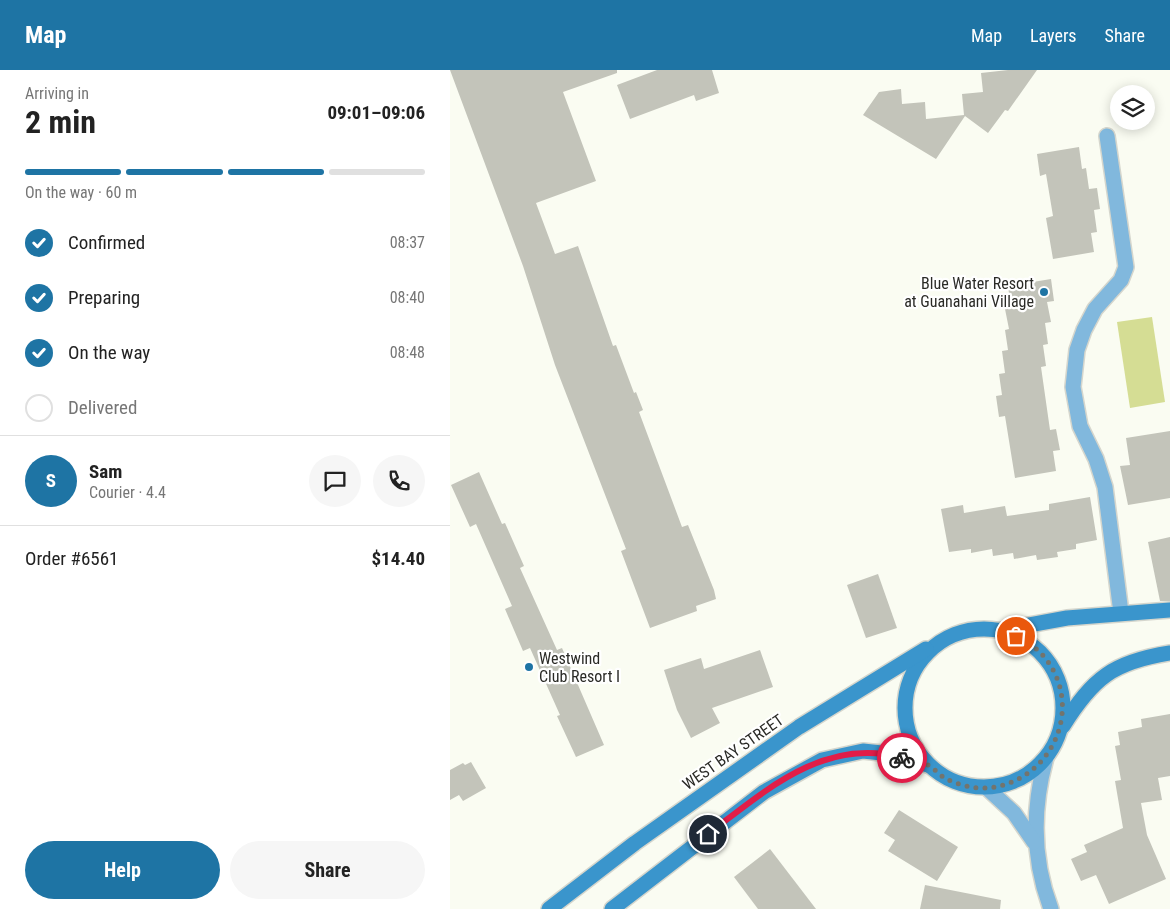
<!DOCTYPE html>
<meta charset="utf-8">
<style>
:root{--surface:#fff;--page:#f6f6f6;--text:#222;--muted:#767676;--line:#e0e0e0;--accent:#1e74a4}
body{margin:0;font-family:"Roboto Condensed",sans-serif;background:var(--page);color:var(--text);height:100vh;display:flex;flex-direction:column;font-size:19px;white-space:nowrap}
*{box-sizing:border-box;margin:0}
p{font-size:16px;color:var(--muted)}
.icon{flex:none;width:28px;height:28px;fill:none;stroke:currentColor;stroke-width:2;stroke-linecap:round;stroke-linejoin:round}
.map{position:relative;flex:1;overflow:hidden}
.sheet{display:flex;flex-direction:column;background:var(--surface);width:450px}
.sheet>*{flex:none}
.tools{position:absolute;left:660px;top:15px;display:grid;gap:10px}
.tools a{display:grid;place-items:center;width:45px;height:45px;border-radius:50%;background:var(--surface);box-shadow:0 2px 12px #0003;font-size:25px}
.pin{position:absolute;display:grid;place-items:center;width:42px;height:42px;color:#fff;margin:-21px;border:2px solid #fff;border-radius:50%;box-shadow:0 1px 5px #0007}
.courier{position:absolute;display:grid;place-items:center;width:50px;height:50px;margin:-25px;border:4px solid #e11d48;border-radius:50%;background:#fff;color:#222;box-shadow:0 1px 6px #0007}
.overview em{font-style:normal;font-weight:700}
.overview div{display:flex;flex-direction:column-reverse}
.overview{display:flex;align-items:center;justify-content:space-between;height:85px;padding:0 25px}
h1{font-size:32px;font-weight:700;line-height:38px}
.bar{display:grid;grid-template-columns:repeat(4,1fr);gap:8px 5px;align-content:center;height:60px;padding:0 25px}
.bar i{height:6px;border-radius:4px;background:var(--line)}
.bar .active{background:var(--accent)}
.bar p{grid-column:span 4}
.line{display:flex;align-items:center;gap:12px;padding:0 25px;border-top:1px solid var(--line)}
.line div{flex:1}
.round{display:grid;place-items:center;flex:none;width:52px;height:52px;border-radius:26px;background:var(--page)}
ol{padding:0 25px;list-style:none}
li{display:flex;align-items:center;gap:15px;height:55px}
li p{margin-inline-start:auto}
li .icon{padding:5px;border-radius:50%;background:var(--accent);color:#fff;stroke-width:4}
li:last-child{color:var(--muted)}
li i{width:28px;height:28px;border:2px solid var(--line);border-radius:50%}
.button{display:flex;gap:10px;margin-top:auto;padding:10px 25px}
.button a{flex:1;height:58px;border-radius:30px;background:var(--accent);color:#fff;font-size:20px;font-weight:700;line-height:58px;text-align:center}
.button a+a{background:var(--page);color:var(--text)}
header{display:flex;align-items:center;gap:30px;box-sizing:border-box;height:70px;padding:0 25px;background:var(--accent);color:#fff}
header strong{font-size:24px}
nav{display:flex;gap:28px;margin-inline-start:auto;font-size:18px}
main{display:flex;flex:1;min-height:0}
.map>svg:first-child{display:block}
.green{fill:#d5dd94}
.building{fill:#c3c4ba}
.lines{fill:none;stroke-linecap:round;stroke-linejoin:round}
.street-casing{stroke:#d5d6cd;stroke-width:18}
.secondary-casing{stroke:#d5d6cd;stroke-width:18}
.street{stroke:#81b8dd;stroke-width:15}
.secondary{stroke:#3a95cc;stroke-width:15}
.done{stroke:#73746d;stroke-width:5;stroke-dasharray:0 9}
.route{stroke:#e11d48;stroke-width:6}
.poi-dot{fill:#1e74a4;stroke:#fff;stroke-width:2}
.labels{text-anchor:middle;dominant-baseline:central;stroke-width:4.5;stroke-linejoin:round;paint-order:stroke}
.poi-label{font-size:16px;fill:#2a2a26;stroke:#fff;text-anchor:end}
.street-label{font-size:16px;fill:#2a2a26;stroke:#fff}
</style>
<header>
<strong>Map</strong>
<nav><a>Map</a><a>Layers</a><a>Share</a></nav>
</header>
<main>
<section class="sheet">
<div class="overview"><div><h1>2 min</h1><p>Arriving in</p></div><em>09:01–09:06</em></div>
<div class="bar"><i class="active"></i><i class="active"></i><i class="active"></i><i></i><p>On the way · 60 m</p></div>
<ol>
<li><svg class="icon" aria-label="check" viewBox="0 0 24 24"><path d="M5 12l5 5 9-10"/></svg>Confirmed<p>08:37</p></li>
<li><svg class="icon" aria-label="check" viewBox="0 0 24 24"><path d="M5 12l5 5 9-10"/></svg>Preparing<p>08:40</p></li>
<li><svg class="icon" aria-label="check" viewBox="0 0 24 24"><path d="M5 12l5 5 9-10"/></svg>On the way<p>08:48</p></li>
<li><i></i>Delivered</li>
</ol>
<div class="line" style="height:90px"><b class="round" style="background:var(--accent);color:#fff">S</b><div><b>Sam</b><p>Courier · 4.4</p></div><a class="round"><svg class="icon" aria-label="chat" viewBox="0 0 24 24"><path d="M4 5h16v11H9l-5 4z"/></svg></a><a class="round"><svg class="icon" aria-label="phone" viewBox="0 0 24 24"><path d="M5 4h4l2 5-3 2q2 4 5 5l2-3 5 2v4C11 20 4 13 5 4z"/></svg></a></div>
<div class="line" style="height:65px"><div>Order #6561</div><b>$14.40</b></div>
<div class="button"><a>Help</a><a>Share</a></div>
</section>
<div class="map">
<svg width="720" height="839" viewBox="0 0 720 839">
<rect width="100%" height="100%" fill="#fafcf2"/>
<polygon class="green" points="702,247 715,332 680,338 667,252"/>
<g class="building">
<polygon points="0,0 167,0 167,3 113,22 146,111 86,133 105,184 128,176 163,276 166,275 184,323 186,322 193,340 189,342 232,457 238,455 264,520 266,529 246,536 247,541 200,558 171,481 176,479 105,295 73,196"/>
<polygon points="207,0 262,0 269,23 246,31 244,25 180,49 167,15"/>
<polygon points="558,0 587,0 558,41 555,40 538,63 515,46 486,89 413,45 429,22 451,19 452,34 475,32 476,49 514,45 512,24 533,22 531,3"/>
<polygon points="629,77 632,99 636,98 639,119 647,118 650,139 644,140 647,162 641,163 644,182 603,189 596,148 603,146 596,104 590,106 587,84"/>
<polygon points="601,209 604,231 597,232 601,252 595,253 598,274 593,275 596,296 591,297 600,360 606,359 610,380 603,381 606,401 565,408 555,346 549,347 546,326 552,325 549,304 555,303 552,281 558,280 555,260 559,259 555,239 561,238 558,216"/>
<polygon points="720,361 720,428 678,435 670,396 680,395 676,368"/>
<polygon points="29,402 52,454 55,453 74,496 70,498 107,580 112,578 154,675 126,687 107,646 110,645 80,578 73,581 55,539 62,536 26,454 20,457 1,415"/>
<polygon points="640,427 647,470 626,474 626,479 607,482 608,487 587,490 586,485 564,489 563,483 543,486 542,479 521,483 521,479 499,482 491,439 513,435 514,443 555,436 557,446 599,440 599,434"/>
<polygon points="720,467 720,531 710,531 698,472"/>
<polygon points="428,504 447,558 416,568 397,515"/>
<polygon points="310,580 323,617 262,638 270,653 241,668 227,640 214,600 251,588 254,599"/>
<polygon points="720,644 720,706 708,708 712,730 691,733 697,765 716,809 659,834 646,805 631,811 621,789 637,782 634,775 673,758 665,711 671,710 665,676 670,675 668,662 692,657 691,649"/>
<polygon points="21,692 36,718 13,731 9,725 0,730 0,700 13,693 15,695"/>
<polygon points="449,740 508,777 487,811 438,781 445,770 434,763"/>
<polygon points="320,779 366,839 308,839 284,807"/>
<polygon points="475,815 551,830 550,839 470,839"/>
</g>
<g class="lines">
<g class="street-casing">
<g id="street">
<polyline points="657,66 676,197 671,210 645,239 634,260 627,280 623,317 630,356 646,389 655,417 671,543"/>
<path d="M596,688c-14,51 -14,101 5,151"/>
<polyline points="537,718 564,743 584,772"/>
</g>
</g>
<g class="secondary-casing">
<g id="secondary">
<circle cx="534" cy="638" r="79"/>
<polyline points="552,560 617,548 720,540"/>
<path d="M613,656c30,-48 50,-64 107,-73"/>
<polyline points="99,839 185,773 349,657 476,579"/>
<polyline points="162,839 314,722 372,690 413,681 441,684 478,695"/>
</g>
</g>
<use href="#street" class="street"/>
<use href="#secondary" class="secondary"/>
</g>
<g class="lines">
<path class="done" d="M452,688c8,2 19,3 26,7 5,3 10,8 15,12 12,7 30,12 44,11 63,-5 98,-78 59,-129 -8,-10 -18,-17 -30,-23"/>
<path class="route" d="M258,764c57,-43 117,-98 194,-76"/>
</g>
<g class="poi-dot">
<circle cx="594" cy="222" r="5"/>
<circle cx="79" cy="597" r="5"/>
</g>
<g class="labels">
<g class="poi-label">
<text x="584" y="213">Blue Water Resort<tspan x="584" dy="18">at Guanahani Village</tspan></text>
<text x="89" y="588" text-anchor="start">Westwind<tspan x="89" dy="18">Club Resort I</tspan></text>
</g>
<g class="street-label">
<text transform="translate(283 682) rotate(-35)">WEST BAY STREET</text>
</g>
</g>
</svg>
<div class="tools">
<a><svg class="icon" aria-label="layers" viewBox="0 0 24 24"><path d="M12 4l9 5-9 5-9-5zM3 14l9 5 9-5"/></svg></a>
</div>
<div class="pin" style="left:566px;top:566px;background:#ea580c"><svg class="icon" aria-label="bag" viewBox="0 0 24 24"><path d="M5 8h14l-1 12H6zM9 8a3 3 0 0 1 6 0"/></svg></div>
<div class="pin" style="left:258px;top:764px;background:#1f2937"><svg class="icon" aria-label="home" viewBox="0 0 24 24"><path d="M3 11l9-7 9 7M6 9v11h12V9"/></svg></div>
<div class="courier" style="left:452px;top:688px"><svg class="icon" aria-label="bike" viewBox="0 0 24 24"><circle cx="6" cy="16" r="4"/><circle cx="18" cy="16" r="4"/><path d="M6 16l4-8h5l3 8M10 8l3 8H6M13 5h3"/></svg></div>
</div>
</main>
